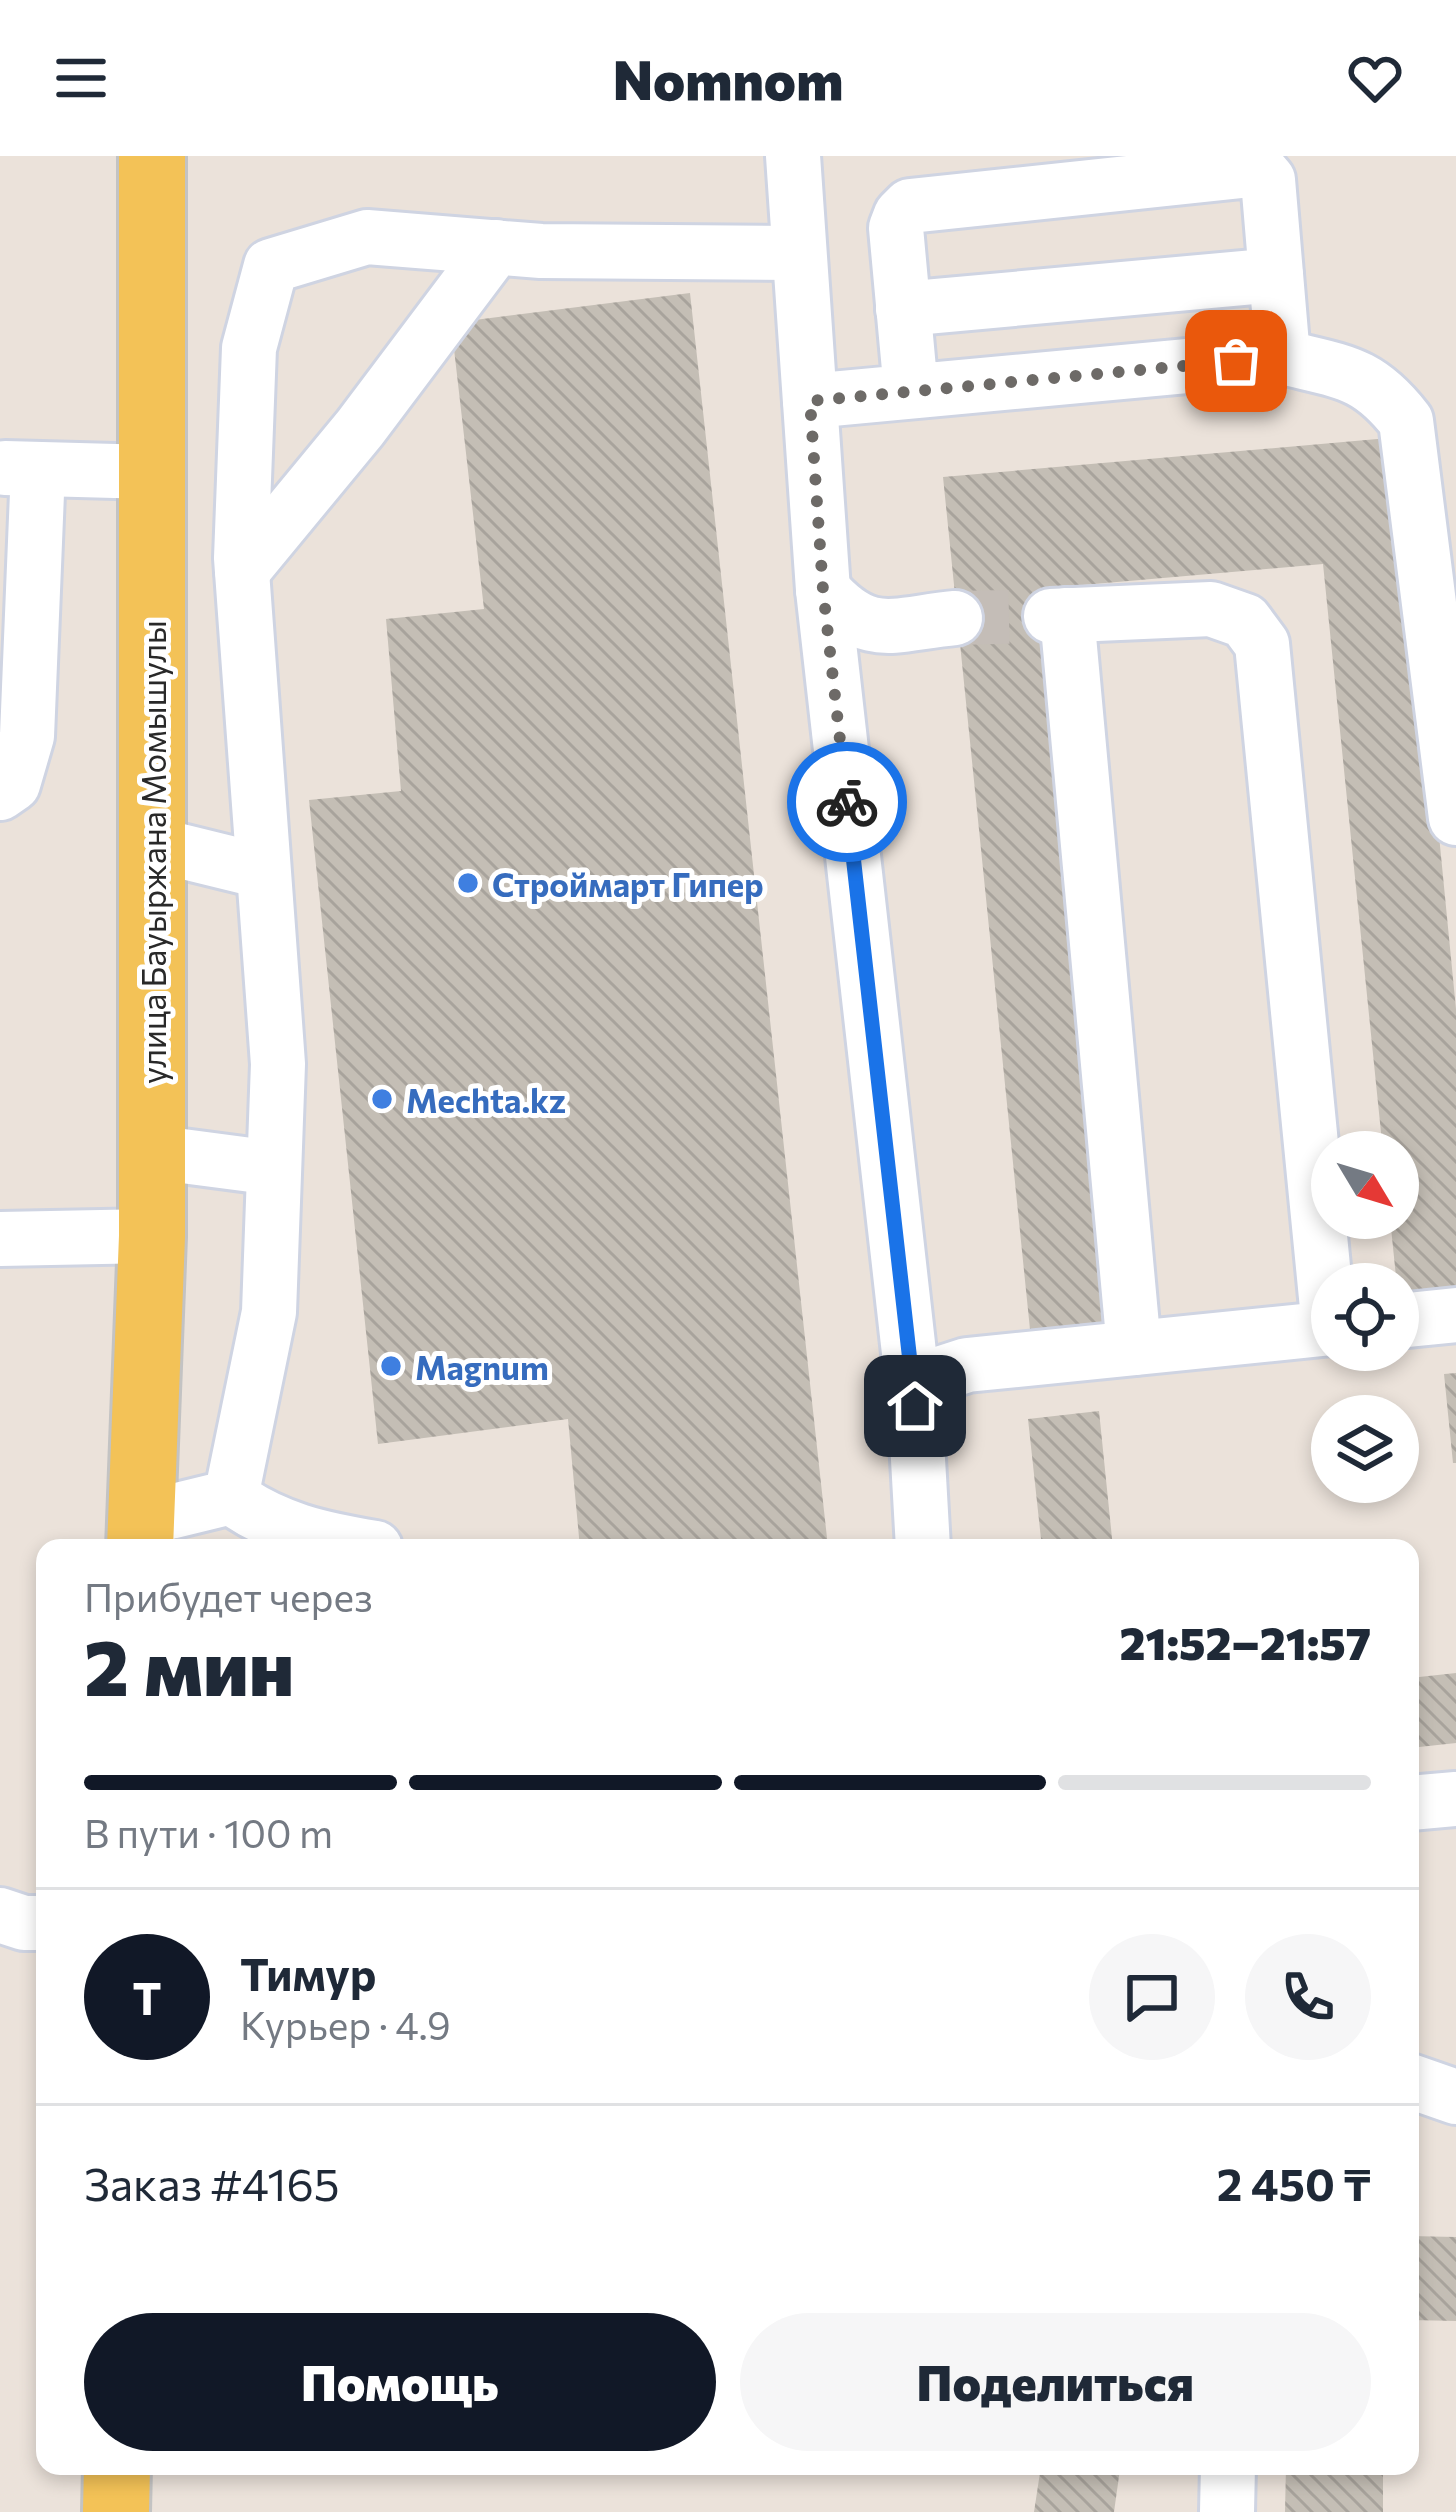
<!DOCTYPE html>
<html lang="ru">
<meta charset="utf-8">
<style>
:root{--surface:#fff;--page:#f6f6f7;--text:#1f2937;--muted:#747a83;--line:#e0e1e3;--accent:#111827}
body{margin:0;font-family:Commissioner,sans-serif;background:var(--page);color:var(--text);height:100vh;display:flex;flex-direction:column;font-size:45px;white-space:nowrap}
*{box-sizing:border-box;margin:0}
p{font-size:39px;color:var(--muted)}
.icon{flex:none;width:66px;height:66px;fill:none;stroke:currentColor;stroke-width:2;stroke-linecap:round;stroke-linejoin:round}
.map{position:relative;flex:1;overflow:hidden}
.sheet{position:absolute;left:36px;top:1383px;width:1383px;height:936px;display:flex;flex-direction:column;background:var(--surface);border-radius:24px;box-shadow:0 6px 18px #0003}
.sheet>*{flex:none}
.needle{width:78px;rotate:128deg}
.fabs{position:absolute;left:1311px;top:975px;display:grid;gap:24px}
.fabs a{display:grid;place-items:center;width:108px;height:108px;border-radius:50%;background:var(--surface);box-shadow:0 6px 18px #0003;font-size:60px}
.pin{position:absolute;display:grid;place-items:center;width:102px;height:102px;color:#fff;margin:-51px;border-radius:24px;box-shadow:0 6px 18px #0006}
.courier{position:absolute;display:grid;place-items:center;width:120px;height:120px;margin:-60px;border:9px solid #1a73e8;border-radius:50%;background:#fff;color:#222;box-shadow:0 3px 15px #0007}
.summary em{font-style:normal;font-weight:800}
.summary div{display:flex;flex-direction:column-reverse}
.summary{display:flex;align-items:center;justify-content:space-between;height:204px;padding:0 48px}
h1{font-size:78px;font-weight:800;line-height:90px}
.bar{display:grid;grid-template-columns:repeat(4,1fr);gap:18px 12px;align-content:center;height:144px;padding:0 48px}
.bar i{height:15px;border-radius:9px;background:var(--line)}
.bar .on{background:var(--accent)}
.bar p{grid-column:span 4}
.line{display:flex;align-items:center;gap:30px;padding:0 48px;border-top:3px solid var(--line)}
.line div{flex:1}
.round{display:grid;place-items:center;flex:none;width:126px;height:126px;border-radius:63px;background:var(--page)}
.cta{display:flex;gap:24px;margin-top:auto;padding:24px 48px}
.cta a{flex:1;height:138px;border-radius:72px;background:var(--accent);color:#fff;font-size:48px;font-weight:800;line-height:138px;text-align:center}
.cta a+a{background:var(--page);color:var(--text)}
header{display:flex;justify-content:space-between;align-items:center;height:156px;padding:0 48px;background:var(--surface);font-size:54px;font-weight:800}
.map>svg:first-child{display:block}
.building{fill:url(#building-back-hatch)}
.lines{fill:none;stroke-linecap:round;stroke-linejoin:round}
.minor-tunnel{stroke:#c4bdb7;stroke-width:54;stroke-dasharray:54 27;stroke-linecap:butt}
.minor-casing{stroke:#cfd4e2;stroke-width:60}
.major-casing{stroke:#c3c3c3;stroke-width:72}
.minor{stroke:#fff;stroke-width:54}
.major{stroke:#f3c257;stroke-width:66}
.done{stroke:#6d6a67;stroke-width:12;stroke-dasharray:0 21.6}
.route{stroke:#1a73e8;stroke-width:15}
.shop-dot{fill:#3f7fe0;stroke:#fff;stroke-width:4.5}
.labels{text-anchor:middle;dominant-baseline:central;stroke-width:10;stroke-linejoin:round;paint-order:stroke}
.street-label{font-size:33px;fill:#292929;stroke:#fff}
.shop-label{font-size:33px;font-weight:bold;fill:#366cbe;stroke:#fff;text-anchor:start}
</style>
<header><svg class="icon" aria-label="menu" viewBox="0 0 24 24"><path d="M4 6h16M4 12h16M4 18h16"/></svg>Nomnom<svg class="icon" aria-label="heart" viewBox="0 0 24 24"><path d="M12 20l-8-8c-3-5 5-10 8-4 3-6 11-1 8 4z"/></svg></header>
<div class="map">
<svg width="1456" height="2356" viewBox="0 0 1456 2356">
<defs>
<pattern id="building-back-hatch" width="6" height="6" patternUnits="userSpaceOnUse" patternTransform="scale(3)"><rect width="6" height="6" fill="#c4beb5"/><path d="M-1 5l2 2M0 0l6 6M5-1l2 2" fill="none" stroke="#a8a39c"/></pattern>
</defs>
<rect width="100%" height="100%" fill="#ebe2da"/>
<g class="building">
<polygon points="690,137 828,1391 819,1392 580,1392 568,1263 378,1288 309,644 401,635 386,463 484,453 451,167"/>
<polygon points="1400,281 1456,853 1456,1144 1399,1150 1390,1062 1398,1062 1398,996 1383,996 1323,408 1048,432 1118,1180 1032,1193 943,321"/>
<polygon points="1456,1217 1456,1307 1453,1307 1444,1218"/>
<polygon points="1099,1255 1113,1392 1042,1392 1028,1263"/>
<polygon points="1456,1517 1456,1587 1410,1592 1410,1522"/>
<polygon points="1410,2080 1456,2081 1456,2165 1410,2164"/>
<polygon points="1041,2310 1120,2313 1114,2356 1034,2356"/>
<polygon points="1286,2310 1383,2310 1383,2356 1285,2356"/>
</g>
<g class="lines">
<polyline class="minor-tunnel" points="955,462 1051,460"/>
<g class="minor-casing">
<g id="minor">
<polyline points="793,0 823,434 915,1250 923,1392"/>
<polyline points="903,153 1276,119"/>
<path d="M1283,201c59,15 84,14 123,64l50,397"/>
<polyline points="810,245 1283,201 1268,24 1262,17 1251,14 910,50 901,59 896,72 911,235"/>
<polyline points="5,312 152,316"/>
<polyline points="242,415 360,272 496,91"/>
<path d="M823,434c46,52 69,34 132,28"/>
<polyline points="1067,459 1134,1192"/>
<polyline points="1051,460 1211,453 1245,465 1262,488 1329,1172"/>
<polyline points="0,637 13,628 27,580 38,313"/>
<polyline points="152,688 262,715"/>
<polyline points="152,996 274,1012"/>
<polyline points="0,1083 152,1080"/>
<polyline points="1398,1165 1456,1159"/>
<polyline points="915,1250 933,1220 967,1209 1332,1172"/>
<path d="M231,1341c44,32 90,42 144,51"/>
<polyline points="141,1363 231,1341 269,1156 278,908 241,402 249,192 271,110 367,81 541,95 797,97"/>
<polyline points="1410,1647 1456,1643"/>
<polyline points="0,1759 24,1767 45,1767"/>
<polyline points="1410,1925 1456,1941"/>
<polyline points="1227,2356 1228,2310"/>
</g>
</g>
<g class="major-casing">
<g id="major">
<polyline points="140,1392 152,1080 152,0"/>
<polyline points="116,2356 117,2310"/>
</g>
</g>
<use href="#minor" class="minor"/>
<use href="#major" class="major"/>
</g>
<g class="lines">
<polyline class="done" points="847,646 823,434 810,245 1236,205"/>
<polyline class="route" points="847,646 915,1250"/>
</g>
<g class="shop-dot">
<circle cx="468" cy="727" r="12"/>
<circle cx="382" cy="943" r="12"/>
<circle cx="391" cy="1210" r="12"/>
</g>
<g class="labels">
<g class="street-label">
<text transform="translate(152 696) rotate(-90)">улица Бауыржана Момышулы</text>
</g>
<g class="shop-label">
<text x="492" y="727">Строймарт Гипер</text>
<text x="406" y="943">Mechta.kz</text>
<text x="415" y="1210">Magnum</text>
</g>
</g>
</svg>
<div class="fabs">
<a><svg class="needle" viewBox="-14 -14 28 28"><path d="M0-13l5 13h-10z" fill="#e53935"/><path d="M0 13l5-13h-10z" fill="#747a83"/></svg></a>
<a><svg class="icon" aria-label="locate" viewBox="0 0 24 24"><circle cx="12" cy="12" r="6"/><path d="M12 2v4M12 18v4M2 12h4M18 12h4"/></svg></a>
<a><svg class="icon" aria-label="layers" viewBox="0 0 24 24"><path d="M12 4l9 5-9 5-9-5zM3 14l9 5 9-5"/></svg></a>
</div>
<div class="pin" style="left:1236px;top:205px;background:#ea580c"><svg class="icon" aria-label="bag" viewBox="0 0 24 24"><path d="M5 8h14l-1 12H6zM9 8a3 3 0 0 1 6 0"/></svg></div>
<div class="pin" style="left:915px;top:1250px;background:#1f2937"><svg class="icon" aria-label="home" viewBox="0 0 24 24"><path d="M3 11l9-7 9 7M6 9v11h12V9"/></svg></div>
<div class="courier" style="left:847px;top:646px"><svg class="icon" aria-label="bike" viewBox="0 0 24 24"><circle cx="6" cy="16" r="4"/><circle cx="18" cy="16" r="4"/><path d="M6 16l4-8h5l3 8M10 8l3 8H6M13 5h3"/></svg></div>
<section class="sheet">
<div class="summary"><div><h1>2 мин</h1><p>Прибудет через</p></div><em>21:52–21:57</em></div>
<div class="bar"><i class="on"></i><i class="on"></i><i class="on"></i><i></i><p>В пути · 100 m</p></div>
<div class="line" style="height:216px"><b class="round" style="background:var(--accent);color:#fff">Т</b><div><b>Тимур</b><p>Курьер · 4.9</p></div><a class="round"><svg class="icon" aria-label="chat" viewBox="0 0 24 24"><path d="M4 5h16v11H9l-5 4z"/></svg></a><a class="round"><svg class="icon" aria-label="phone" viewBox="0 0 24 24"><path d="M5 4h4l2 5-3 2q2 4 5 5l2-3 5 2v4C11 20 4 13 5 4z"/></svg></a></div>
<div class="line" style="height:156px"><div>Заказ #4165</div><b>2 450 ₸</b></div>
<div class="cta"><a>Помощь</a><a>Поделиться</a></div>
</section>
</div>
